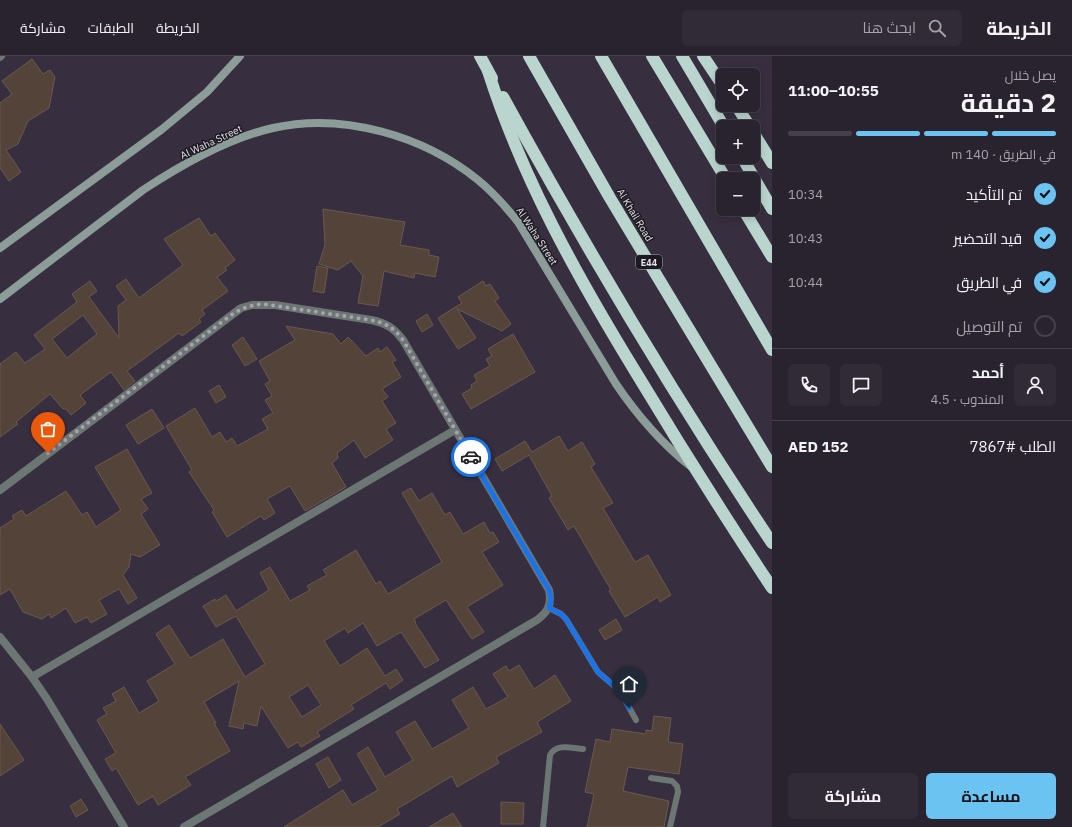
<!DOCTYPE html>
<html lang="ar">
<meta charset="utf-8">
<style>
:root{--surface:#29232f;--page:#312b37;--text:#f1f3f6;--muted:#a5a4aa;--line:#45404b;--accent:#6ac3f1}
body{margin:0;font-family:"IBM Plex Sans",Cairo,sans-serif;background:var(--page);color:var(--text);direction:rtl;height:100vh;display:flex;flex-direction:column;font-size:15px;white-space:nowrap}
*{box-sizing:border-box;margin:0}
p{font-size:13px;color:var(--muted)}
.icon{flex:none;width:22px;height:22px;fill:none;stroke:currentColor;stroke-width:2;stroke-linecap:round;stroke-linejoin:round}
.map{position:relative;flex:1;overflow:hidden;direction:ltr}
.drawer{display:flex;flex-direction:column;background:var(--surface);width:300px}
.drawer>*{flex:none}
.buttons{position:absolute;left:716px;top:12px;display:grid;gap:8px}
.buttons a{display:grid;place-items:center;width:44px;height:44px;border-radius:6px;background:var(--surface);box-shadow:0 2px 10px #0003,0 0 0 1px var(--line);font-size:20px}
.pin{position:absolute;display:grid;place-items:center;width:34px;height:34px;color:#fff;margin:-41px -17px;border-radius:50% 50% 50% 0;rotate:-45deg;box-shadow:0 0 4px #0007}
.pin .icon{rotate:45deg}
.courier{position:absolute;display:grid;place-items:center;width:40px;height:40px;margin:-20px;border:3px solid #1a73e8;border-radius:50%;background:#fff;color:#222;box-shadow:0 1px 5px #0007}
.headline em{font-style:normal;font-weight:700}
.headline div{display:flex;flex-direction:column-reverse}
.headline{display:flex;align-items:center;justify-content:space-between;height:68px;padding:0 16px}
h1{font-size:26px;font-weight:700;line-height:30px}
.bar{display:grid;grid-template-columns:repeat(4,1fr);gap:6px 4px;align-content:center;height:48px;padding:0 16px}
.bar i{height:5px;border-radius:3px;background:var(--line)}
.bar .selected{background:var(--accent)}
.bar p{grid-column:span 4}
.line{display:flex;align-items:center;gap:10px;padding:0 16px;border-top:1px solid var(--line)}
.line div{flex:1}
.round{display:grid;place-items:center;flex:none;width:42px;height:42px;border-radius:6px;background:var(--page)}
ol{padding:0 16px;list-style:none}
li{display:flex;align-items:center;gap:12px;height:44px}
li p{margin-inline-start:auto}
li .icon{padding:4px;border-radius:50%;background:var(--accent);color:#111;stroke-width:4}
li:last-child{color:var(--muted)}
li i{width:22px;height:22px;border:2px solid var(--line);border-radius:50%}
.action{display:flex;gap:8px;margin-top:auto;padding:8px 16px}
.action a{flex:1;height:46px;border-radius:6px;background:var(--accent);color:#111;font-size:16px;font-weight:700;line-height:46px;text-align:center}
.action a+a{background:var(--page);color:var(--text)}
header{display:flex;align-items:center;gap:24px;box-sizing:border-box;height:56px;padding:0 20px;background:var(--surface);border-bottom:1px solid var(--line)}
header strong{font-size:19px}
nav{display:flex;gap:22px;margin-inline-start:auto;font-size:14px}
.search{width:280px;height:36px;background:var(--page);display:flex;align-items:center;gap:10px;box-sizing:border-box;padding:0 14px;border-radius:6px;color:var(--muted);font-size:15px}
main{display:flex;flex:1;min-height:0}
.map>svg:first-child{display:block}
.building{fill:#544339;stroke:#6b594e;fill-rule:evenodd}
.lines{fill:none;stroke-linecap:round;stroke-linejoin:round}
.lane{stroke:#6c7774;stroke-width:6}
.street{stroke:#6c7774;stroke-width:8}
.secondary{stroke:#8c9d99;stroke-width:8}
.highway{stroke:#bad5ce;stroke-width:12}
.done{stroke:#a9a3af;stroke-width:4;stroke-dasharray:0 7.2}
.route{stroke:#1a73e8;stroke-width:5}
.labels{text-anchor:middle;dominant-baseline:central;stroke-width:3;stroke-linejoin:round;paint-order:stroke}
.shield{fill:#1d1920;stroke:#aaa5ae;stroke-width:1}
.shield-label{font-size:9px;font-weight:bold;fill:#e6e1eb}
.street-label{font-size:10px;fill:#e6e1eb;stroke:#1d1920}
</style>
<header>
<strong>الخريطة</strong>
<div class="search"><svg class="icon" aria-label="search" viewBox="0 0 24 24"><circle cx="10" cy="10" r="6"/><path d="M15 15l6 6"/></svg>ابحث هنا</div>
<nav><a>الخريطة</a><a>الطبقات</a><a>مشاركة</a></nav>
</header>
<main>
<section class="drawer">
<div class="headline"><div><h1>2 دقيقة</h1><p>يصل خلال</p></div><em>10:55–11:00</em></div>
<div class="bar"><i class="selected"></i><i class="selected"></i><i class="selected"></i><i></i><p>في الطريق · 140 m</p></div>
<ol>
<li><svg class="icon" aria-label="check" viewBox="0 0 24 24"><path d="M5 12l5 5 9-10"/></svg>تم التأكيد<p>10:34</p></li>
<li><svg class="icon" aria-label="check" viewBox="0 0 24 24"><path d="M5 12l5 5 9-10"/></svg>قيد التحضير<p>10:43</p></li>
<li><svg class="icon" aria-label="check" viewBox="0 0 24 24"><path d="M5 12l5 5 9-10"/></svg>في الطريق<p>10:44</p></li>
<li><i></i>تم التوصيل</li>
</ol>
<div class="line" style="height:72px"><a class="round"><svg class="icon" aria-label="person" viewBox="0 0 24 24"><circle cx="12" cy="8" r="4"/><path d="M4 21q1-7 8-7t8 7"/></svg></a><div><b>أحمد</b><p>المندوب · 4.5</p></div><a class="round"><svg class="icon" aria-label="chat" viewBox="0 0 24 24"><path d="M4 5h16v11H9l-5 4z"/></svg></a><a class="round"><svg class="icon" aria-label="phone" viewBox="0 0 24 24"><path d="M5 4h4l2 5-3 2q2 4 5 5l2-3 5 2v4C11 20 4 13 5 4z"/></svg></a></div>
<div class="line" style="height:52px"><div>الطلب #7867</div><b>AED 152</b></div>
<div class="action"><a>مساعدة</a><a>مشاركة</a></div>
</section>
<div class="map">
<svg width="772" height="771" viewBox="0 0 772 771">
<rect width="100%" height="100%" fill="#372f3f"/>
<g class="building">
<polygon points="32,3 43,18 50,14 55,21 49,52 28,65 18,88 6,94 21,116 9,125 0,112 0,47 12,38 2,25"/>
<polygon points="323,153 405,166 400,189 429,194 429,199 439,201 435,221 415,217 414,222 384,215 378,250 358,247 363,220 351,205 338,214 319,208 325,189"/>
<path d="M199,162l12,18 4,-3 20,27 -10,8 2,2 -10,7 11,14 -26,19 3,4 -6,5 2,3 -19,14 -3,-3 -52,38 8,10 -11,9 -13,-18 -31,23 6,8 -15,12 -5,-6h-3l-13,-15 -34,28 2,2 -18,13v-73l16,-12 9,11 20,-14 -11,-14 43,-33 -5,-8 18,-13 7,10 -8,6 30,41 -1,-32 8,-6 -10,-14 10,-7 13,19 44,-33 -19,-26zM83,259l14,19 -30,24 -15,-19z"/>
<polygon points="317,210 328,212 324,237 313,235"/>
<polygon points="483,225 486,230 490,228 499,242 495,245 511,268 502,275 457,253 476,282 458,293 438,262 462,247 458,241"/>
<polygon points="427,258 433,269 422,276 416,265"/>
<polygon points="286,270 333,278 341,288 348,281 366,300 378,292 380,296 387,291 396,304 392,306 401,321 382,333 388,341 382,345 396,367 386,373 393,384 365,402 354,384 337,397 338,402 332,407 346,431 305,455 290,430 267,443 275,457 264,464 261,460 227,481 212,456 214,454 189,416 192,414 166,370 195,352 212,381 220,376 226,386 232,382 237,390 268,373 262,363 273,357 265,344 272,340 265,328 270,325 259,305 295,284"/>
<polygon points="513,278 535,316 471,353 462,338 472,332 471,329 477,325 474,319 490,310 486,303 492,300 488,293"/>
<polygon points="243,281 257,303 245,310 232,289"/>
<polygon points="219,329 226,341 216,347 209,335"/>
<polygon points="152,353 164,372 138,388 126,369"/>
<polygon points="559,380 568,395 582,386 595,408 591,411 613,447 603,452 635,506 648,499 671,539 660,546 658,541 625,561 609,535 611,534 574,470 568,474 549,442 552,440 529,399 502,415 495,403 525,385 532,396"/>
<polygon points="127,393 152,437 141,443 148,453 141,458 160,489 140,501 131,498 129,511 123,519 137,542 128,548 119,533 99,544 107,558 91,567 87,561 75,567 66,552 51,562 49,558 42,563 23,556 10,533 0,539 0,472 14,463 12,460 22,454 26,460 66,435 82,459 87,456 96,471 121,454 95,411"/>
<path d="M411,432l8,13 13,-8 13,22 5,-3 13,22 21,-12 6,11 3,-1 6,10 -17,10 21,33 -36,22 17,25 -12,7 -26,-39 -32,19 2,3 -1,1 24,37 -14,8 -24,-36 -24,14 -14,-23 -15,10 -3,-5 -21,13 16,25 27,-18 18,28 11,-7 7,11 -13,9 -4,-6 -35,22 3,4 -37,23 3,4 -19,11 -3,-5 -10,6 -27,-42 -4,20 -13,-3 -1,6 -14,-3 10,-45 -35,21 12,21h-2l16,28 -45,26 6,8 -33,20 -5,-9 -15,9 -22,-37 -4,3 -7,-12 11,-6 -19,-33 10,-6 -4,-6 13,-7 -4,-7 12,-7 15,26 20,-12 -12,-20 28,-17 -19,-30 13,-9 21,33 33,-19 22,38 20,-13 -29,-48 -20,11 -13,-21 12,-7 1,2 10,-6 10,16 33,-21 -9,-17 10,-6 20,34 20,-11 -3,-4 20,-11 -4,-5 33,-20 20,34 4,-3 8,13 54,-32 -40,-69zM308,629l13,20 -19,12 -13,-20z"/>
<polygon points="616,563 622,574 605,584 599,574"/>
<polygon points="519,609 534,633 555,619 571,645 537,666 542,676 496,701 499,707 457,731 452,720 397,753 400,758 378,771 284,771 343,734 352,749 378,734 357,698 368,691 385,721 413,704 396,676 415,665 432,693 469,672 452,644 473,631 486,653 508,641 493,618 506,610 509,615"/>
<polygon points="654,660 671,662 668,686 683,688 679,718 628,711 623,735 669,745 664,771 587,771 594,738 585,736 596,683 610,686 612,673 646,678 646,674 652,675"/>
<polygon points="0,668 24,704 0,720"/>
<polygon points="328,701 341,724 329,732 316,708"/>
<polygon points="81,743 88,754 76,761 70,750"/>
<polygon points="501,746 524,747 523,768 501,768"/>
<polygon points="453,757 462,771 429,771"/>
</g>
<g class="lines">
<g class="lane">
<polyline points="549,552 561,558 566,563 598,616 620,635 636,664"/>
<polyline points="651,722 672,725 677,730 678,736 670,771"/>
<path d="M543,771l7,-72c6,-12 22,-7 33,-6"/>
</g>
<g class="street">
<polyline points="0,1 1,0"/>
<path d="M0,434l241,-182 11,-3h23l96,15c15,3 23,8 32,20l146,250c3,14 -1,22 -12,30l-353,207"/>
<polyline points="0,581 32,621 47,643 124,771"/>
<polyline points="32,621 455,374"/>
</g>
<g class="secondary">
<polyline points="0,192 161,74 207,36 240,0"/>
<path d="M0,243l143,-109c38,-25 85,-52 130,-62 70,-16 151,8 205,52 15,12 28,27 40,42l98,162c21,31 44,58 74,82"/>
</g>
<g class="highway">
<polyline points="480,0 492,22"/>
<polyline points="529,0 610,142 772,411"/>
<polyline points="601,0 772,294"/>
<polyline points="652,0 726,123"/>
<polyline points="682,0 724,71"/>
<polyline points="703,0 723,30"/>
<path d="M488,15c34,107 89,205 147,300 44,73 90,146 137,217"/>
<path d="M503,41c84,153 173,302 269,446"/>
<polyline points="736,49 750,71"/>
<polyline points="753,76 772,107"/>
<polyline points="742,101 772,153"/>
<polyline points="743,153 772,201"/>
</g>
</g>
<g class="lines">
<path class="done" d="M48,397l182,-137c11,-8 20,-11 33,-12l108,16c15,3 23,8 32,20l68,117"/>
<polyline class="route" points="471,401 549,534 551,543 549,552 561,558 566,563 598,616 620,635 629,652"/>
</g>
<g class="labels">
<rect class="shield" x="636" y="199" width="26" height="14" rx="3"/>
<g class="shield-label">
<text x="649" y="206">E44</text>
</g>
<g class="street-label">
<text transform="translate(211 86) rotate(-25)">Al Waha Street</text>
<text transform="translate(635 159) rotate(59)">Al Khail Road</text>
<text transform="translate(537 180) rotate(57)">Al Waha Street</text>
</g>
</g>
</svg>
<div class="buttons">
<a><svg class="icon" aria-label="locate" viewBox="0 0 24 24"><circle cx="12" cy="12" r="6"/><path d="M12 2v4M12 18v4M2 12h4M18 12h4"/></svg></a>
<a>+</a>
<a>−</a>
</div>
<div class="pin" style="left:48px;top:397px;background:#ea580c"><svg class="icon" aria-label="bag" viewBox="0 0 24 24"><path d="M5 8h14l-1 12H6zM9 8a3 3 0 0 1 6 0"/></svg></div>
<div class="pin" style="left:629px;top:652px;background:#1f2937"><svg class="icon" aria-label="home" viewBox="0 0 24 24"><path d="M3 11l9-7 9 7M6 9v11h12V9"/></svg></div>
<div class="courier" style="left:471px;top:401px"><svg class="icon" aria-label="car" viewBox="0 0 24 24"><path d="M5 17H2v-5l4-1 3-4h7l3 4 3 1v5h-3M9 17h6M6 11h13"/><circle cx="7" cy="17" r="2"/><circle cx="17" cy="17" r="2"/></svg></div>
</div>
</main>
